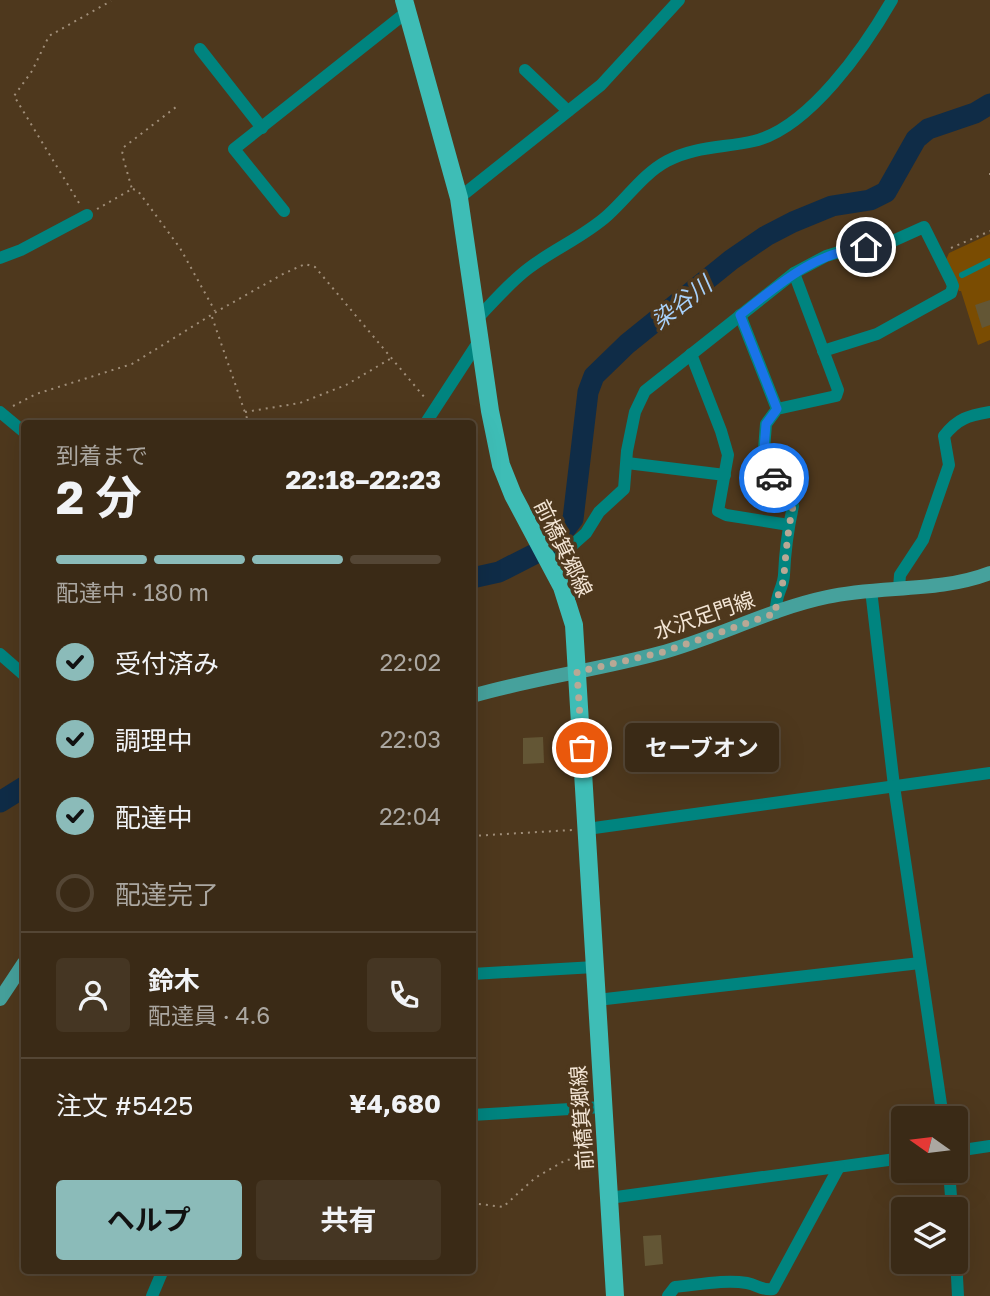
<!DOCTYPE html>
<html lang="ja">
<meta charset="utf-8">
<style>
:root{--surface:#3a2a16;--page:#453623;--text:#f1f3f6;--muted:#aba7a1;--line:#544635;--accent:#8bbbb9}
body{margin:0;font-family:"Golos Text","Noto Sans JP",sans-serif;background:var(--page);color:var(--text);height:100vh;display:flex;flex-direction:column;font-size:26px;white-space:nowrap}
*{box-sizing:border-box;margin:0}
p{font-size:23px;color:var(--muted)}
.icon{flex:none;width:38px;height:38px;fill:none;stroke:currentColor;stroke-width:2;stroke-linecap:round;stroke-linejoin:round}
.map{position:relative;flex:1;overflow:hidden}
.drawer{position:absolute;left:21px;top:420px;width:455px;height:854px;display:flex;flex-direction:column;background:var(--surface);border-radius:7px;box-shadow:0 7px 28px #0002,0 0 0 2px var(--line)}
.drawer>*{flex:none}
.needle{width:46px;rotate:284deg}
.tools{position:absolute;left:891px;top:1106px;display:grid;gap:14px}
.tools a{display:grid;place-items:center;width:77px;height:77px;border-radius:7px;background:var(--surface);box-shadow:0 7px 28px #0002,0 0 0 2px var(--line);font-size:35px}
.pin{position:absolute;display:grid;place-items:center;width:60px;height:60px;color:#fff;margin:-30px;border:4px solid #fff;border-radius:50%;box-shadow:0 2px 7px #0007}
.courier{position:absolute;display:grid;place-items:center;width:70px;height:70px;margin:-35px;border:5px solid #1a73e8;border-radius:50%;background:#fff;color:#222;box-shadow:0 2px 9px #0007}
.bubble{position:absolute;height:49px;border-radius:7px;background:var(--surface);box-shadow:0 7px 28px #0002,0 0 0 2px var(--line);font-size:23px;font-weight:700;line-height:49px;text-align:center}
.head em{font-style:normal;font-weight:700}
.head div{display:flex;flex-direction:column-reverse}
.head{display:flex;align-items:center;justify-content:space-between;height:119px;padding:0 35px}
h1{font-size:46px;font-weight:700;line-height:52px}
.bar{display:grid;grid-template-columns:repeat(4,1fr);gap:10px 7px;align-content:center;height:84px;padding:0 35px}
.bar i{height:9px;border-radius:5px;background:var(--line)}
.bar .on{background:var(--accent)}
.bar p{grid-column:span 4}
.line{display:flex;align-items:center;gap:18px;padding:0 35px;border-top:2px solid var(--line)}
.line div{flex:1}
.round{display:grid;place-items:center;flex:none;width:74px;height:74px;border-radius:7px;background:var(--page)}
ol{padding:0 35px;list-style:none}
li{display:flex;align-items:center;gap:21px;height:77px}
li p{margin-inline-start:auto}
li .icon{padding:7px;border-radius:50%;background:var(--accent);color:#111;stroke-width:4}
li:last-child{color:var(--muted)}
li i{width:38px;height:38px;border:4px solid var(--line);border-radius:50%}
.primary-button{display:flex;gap:14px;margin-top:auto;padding:14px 35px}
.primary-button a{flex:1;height:80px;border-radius:7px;background:var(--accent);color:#111;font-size:28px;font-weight:700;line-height:80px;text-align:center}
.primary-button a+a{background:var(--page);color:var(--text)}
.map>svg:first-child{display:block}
.green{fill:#7a4c02}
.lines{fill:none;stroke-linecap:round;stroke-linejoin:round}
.river{stroke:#0f2c47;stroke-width:21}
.building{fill:#635635}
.path{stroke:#a08e79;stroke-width:2;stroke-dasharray:2 5;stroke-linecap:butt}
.service{stroke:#00847f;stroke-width:6}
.minor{stroke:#00847f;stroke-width:12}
.secondary{stroke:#46a19c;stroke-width:14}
.primary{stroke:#3ebdb6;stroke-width:18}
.done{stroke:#b9a895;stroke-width:7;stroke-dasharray:0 12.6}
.route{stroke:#1a73e8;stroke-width:9}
.labels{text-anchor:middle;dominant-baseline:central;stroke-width:7;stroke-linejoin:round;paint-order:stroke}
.street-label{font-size:21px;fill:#f3e5d5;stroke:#4e381d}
.water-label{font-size:23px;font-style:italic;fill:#a8d1fb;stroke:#4e381d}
</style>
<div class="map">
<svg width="990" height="1296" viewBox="0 0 990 1296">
<rect width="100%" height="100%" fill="#4e381d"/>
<polygon class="green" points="990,234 990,340 978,345 961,291 959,291 945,262 949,253"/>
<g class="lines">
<g class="river">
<polyline points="472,578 499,572 554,544 573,519 588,392 594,376 627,344 731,260 766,236 793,222 832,206 870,200 886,192 916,139 928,129 975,113 990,104"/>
<polyline points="0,802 24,787"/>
</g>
</g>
<g class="building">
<polygon points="990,300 990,325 982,328 975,305"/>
<polygon points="543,737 544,763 523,764 523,738"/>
<polygon points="661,1235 663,1264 645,1266 643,1236"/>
</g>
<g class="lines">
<g class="path">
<polyline points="990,173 990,175"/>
<polyline points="133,189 138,191 180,248 215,311"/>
<polyline points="79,203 14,96 32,71 49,36 111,1"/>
<polyline points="97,209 132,189 122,154 124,147 176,107"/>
<polyline points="951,248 990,231"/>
<polyline points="212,317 249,424"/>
<polyline points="13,406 36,394 132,364 216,312 283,274 305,264 315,267 425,398"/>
<polyline points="245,412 300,403 346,385 390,359"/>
<polyline points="472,836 572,830"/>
<polyline points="472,1203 503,1207 535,1178 566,1160 592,1158"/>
</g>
<polyline class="service" points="962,275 990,261"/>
<g class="minor">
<polyline points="200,49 262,128"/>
<polyline points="525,70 568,111"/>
<polyline points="459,198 601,85 679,0"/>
<polyline points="284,211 234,149 408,11"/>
<polyline points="0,258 21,250 87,215"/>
<polyline points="740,315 777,409"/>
<path d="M476,320c17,-18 34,-38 53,-52 25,-19 56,-32 79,-53 20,-18 35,-41 59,-54 28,-15 57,-13 87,-20 55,-13 111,-94 138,-141"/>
<polyline points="691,354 721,431 728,455 718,511 726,515 789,525"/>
<polyline points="0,412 24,432"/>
<polyline points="425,424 479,341"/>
<polyline points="627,463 725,475"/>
<polyline points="551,564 586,533 599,512 624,489 627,451 635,412 645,391 794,273 826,256 849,249 884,245 924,227 951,281 953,286 951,293 877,334 823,351"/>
<path d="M899,588l1,-13 23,-35 26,-75 -5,-29c14,-18 24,-20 46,-24"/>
<polyline points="871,590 894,786 943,1118"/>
<path d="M776,613c-1,-20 7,-23 8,-38 1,-24 4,-46 9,-69l-30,-44 3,-38 11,-15 59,-13 2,-6 -44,-117"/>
<polyline points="0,654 24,675"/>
<polyline points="587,829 990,773"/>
<polyline points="472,974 595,967"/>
<polyline points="597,1000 920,963"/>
<polyline points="472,1115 603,1107"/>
<polyline points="956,1151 990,1146"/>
<polyline points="949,1171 952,1209"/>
<polyline points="609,1198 903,1158"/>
<polyline points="956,1258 958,1296"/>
<polyline points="152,1296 163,1270"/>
<path d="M668,1296l7,-9c22,-2 50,-8 72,-4 11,2 15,8 26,6l66,-122"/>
</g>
<g class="secondary">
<path d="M472,696c62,-18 126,-26 188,-43 56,-15 110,-44 167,-56 53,-12 111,-4 163,-24"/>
<polyline points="0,999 24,963"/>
</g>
<polyline class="primary" points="404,0 459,198 490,411 501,465 513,495 562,587 574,625 615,1296"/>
</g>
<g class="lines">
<path class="done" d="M582,748l-5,-76 86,-20 113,-39c-1,-19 7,-23 8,-38 2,-24 4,-46 9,-69l-19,-28"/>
<path class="route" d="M774,478l-11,-16 3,-38 11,-15 -37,-94c39,-31 75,-63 126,-68"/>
</g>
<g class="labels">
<g class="street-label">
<text transform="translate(564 548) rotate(64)">前橋箕郷線</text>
<text transform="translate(704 615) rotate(-19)">水沢足門線</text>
<text transform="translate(581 1118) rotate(-94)">前橋箕郷線</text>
</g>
<g class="water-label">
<text transform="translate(681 302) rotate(-38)">染谷川</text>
</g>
</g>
</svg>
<div class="tools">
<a><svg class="needle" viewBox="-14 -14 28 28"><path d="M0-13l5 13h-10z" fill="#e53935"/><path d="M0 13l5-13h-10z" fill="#aba7a1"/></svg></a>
<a><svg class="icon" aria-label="layers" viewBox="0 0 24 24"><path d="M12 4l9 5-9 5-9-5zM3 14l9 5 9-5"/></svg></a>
</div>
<div class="pin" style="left:582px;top:748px;background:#ea580c"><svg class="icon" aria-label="bag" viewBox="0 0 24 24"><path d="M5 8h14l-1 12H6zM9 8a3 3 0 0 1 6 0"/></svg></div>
<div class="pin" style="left:866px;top:247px;background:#1f2937"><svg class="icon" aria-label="home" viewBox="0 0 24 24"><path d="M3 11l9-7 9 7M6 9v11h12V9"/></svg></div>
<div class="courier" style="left:774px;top:478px"><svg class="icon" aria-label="car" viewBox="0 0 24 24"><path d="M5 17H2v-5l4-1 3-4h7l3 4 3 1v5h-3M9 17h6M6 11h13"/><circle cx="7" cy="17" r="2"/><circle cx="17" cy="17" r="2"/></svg></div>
<div class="bubble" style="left:625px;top:723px;width:154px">セーブオン</div>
<section class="drawer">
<div class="head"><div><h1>2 分</h1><p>到着まで</p></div><em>22:18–22:23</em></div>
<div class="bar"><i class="on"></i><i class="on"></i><i class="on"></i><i></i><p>配達中 · 180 m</p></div>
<ol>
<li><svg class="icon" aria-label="check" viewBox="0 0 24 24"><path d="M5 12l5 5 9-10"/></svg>受付済み<p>22:02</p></li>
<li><svg class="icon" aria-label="check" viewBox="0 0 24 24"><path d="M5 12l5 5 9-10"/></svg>調理中<p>22:03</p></li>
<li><svg class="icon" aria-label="check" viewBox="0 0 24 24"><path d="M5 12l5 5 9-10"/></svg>配達中<p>22:04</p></li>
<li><i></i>配達完了</li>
</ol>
<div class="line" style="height:126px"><a class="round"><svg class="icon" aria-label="person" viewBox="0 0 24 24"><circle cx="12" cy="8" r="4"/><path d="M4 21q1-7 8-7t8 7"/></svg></a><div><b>鈴木</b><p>配達員 · 4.6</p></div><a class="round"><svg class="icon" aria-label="phone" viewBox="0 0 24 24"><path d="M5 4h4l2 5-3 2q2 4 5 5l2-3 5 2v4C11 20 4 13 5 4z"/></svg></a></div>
<div class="line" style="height:91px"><div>注文 #5425</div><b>¥4,680</b></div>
<div class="primary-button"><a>ヘルプ</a><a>共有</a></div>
</section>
</div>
